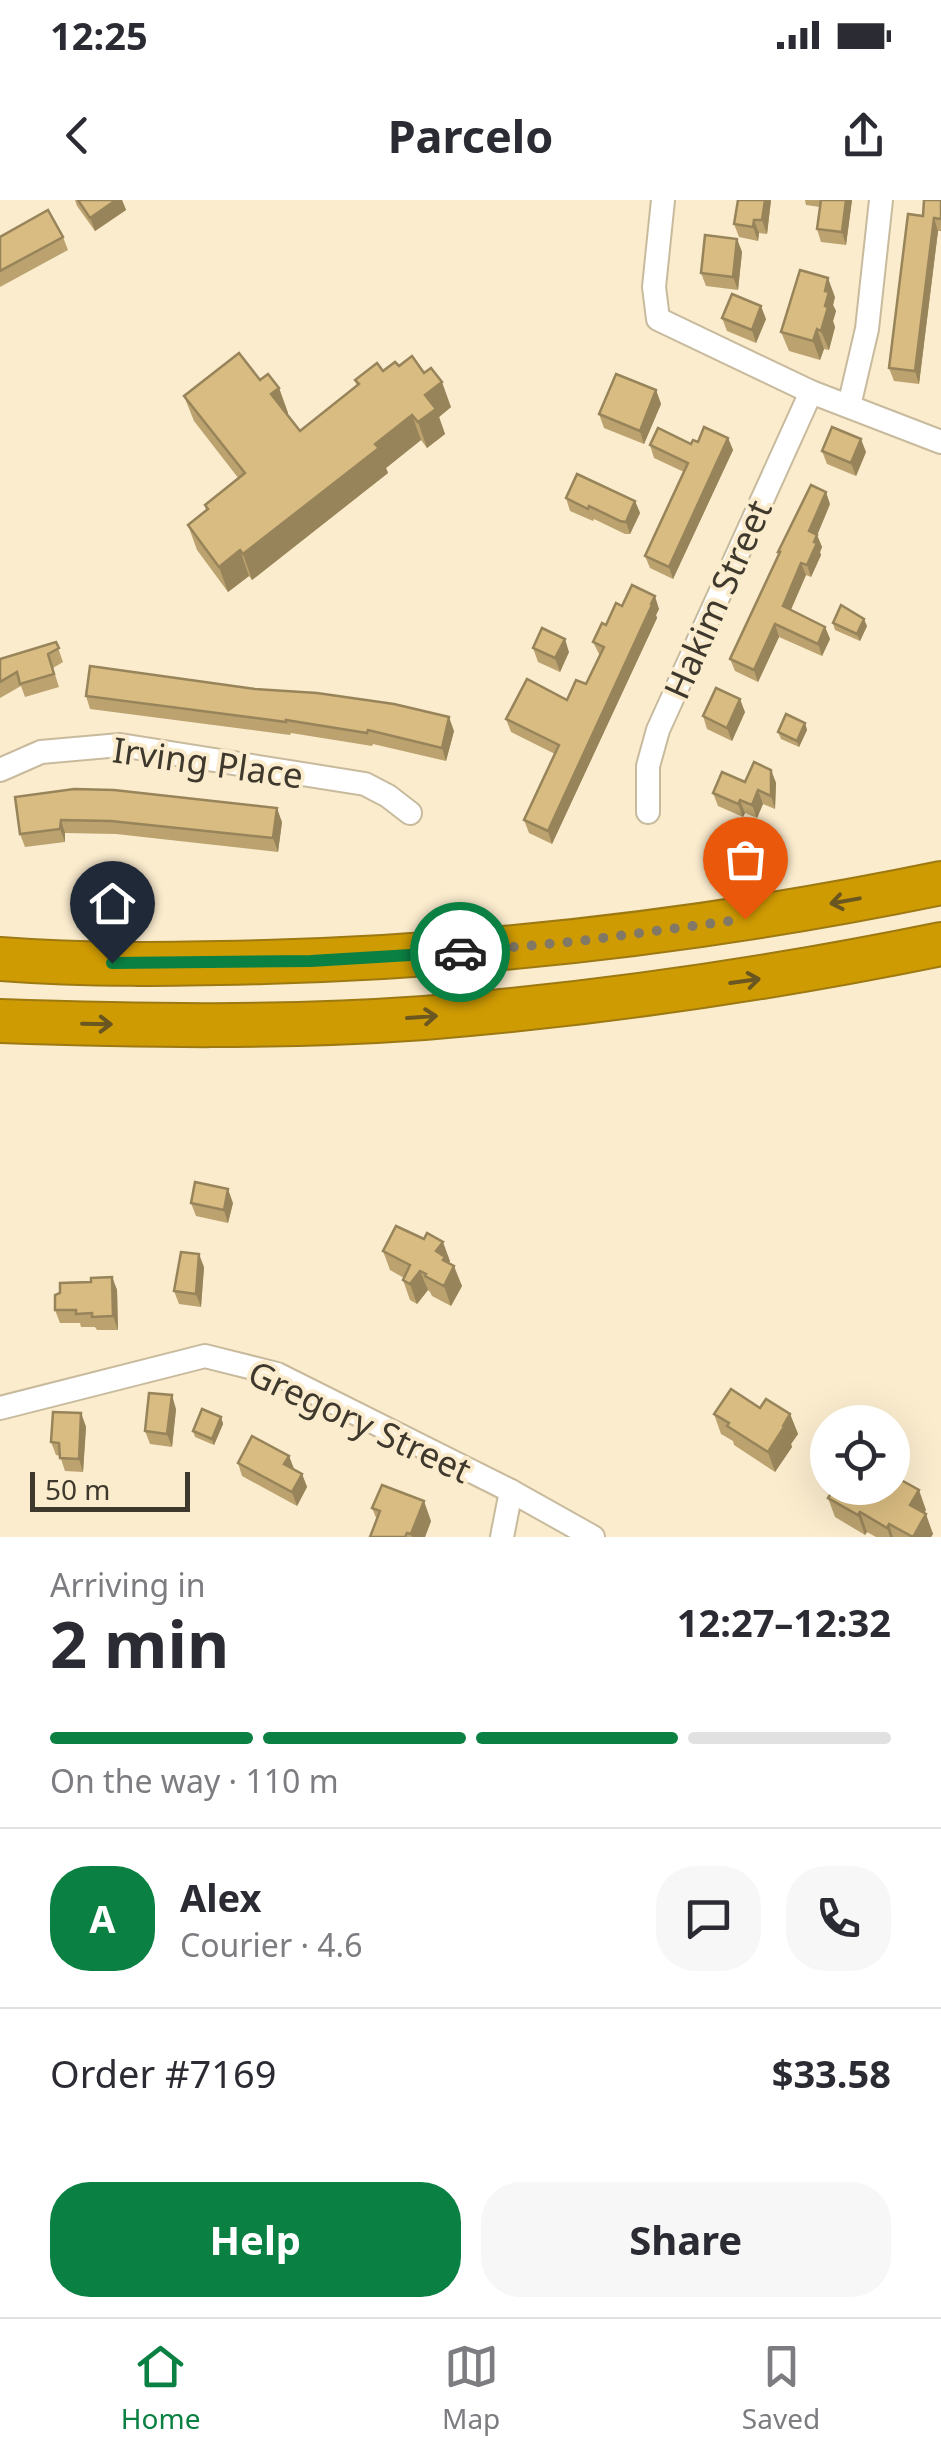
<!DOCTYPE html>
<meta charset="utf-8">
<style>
:root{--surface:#fff;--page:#f7f7f7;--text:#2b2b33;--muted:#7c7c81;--line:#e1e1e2;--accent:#0b8043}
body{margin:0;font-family:"Noto Sans",sans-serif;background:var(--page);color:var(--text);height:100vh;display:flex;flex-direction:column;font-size:38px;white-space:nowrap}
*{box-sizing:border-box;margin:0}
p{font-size:32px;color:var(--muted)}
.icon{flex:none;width:55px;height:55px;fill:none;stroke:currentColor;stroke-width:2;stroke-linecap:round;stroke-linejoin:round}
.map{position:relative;height:1337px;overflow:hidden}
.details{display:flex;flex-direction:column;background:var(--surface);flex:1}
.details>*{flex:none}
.buttons{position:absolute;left:810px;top:1205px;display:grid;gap:20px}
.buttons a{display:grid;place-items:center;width:100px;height:100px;border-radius:50%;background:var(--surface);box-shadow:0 10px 40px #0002;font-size:50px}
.scale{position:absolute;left:30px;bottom:25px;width:160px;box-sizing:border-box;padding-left:10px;border:5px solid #3f392d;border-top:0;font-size:28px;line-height:35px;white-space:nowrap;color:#3f392d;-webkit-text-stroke:8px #fbecce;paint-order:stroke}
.pin{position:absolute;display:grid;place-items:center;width:85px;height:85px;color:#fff;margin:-102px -42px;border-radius:50% 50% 50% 0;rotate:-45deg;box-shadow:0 0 10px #0007}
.pin .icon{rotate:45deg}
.courier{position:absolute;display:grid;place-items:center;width:100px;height:100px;margin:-50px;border:8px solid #0b8043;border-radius:50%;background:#fff;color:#222;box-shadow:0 2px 12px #0007}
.summary em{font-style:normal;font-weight:700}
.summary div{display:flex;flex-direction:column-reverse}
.summary{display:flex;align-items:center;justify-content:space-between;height:170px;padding:0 50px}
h1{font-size:65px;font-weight:700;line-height:75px}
.bar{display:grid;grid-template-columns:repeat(4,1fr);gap:15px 10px;align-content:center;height:120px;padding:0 50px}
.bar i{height:12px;border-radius:8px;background:var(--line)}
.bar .current{background:var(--accent)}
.bar p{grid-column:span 4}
.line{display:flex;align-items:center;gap:25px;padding:0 50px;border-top:2px solid var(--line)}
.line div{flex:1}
.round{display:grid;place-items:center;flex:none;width:105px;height:105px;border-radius:40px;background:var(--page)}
.action{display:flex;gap:20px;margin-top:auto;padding:20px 50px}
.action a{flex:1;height:115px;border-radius:40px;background:var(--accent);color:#fff;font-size:40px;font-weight:700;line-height:115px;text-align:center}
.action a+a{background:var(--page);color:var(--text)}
.status{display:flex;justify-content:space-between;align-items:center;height:70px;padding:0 50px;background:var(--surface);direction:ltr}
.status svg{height:28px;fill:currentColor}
header{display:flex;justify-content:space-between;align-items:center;height:130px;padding:0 50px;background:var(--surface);font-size:45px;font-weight:700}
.dock{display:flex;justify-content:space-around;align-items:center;height:140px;border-top:2px solid var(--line);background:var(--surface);font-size:28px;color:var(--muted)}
.dock a{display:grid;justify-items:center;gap:5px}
.dock .current{color:var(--accent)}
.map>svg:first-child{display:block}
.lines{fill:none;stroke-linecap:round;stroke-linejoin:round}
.minor-casing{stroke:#c8ba9d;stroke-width:26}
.motorway-casing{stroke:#9d7912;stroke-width:46}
.minor{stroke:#fff;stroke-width:22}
.motorway{stroke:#cf9b03;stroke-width:42}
.wall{fill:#bba26f}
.shaded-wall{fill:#98845a}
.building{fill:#d9bc81;stroke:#98845a;stroke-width:2.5}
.oneway{stroke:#6a5620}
.done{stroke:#817865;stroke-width:10;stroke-dasharray:0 18}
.route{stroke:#0b8043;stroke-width:12}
.labels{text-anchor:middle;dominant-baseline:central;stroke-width:8;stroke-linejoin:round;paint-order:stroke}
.street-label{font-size:35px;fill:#3f392d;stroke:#fbecce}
</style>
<div class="status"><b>12:25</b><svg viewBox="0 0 49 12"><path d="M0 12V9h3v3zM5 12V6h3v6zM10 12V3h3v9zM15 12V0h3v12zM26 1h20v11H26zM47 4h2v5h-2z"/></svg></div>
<header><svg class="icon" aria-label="back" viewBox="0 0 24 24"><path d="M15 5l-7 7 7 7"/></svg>Parcelo<svg class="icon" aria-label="share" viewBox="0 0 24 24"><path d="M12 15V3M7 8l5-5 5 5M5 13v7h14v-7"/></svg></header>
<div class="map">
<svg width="941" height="1337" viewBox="0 0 941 1337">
<rect width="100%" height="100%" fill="#fbecce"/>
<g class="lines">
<g class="minor-casing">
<g id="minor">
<polyline points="663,0 654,87 658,119 811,192 941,242"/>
<polyline points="849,206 867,129 881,0"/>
<polyline points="0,570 41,552 120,545 365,584 388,596 410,613"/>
<polyline points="648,612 648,566 658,530 811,192"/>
<polyline points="0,1208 205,1156 277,1174 511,1291 593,1337"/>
<polyline points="502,1337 511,1291"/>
</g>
</g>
<g class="motorway-casing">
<g id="motorway">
<path d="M0,759c88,7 177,5 265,3 227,-6 453,-33 676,-79"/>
<path d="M0,821c141,5 283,7 424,-3 174,-14 346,-39 517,-74"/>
</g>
</g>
<use href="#minor" class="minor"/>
<use href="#motorway" class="motorway"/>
</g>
<g class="wall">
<polygon points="75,0 122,0 126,10 95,31 77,6"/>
<polygon points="771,0 767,34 759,33 758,41 739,37 734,24"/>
<polygon points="805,0 852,0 846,45 821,42 817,29 820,7 806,5"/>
<polygon points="941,0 941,31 938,31 919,184 894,181 889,168 923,16"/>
<polygon points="0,37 63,37 68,50 0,87"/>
<polygon points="737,39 742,52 738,90 706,86 701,73"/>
<polygon points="835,97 833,105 836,111 833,121 835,127 829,150 824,149 820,160 789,151 781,132"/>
<polygon points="722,118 766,119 756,143 727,131"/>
<polygon points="399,166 451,207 439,217 445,234 427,248 421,240 386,268 388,273 252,380 249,376 228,392 197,350 188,325 206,310 205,305 239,279 194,221 184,196 260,180 279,188 288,213 287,215 300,231 357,186 355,180"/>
<polygon points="656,190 661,204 644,244 604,228 599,214"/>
<polygon points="728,238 733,250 673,379 650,368 645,356 684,272 654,258 650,245 691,244"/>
<polygon points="822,251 866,252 856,276 827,264"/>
<polygon points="566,298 635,301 640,313 630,334 625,334 594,319 593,321 570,311"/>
<polygon points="830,304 817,335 822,347 820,352 821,355 811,377 806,375 791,410 825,427 830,439 822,456 779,437 758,482 735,471 730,459 779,354 778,352"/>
<polygon points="622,406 659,409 656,415 657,418 552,644 529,633 524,620 555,554 511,532 506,519 567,500 586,484 600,456 593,442"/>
<polygon points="833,423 867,426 860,441 835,430"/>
<polygon points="56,442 63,462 53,468 59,487 25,497 21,486 0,498 0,459"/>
<polygon points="533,448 569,452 560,472 538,462"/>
<polygon points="86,496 454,531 446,561 373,544 372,546 291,533 290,535 90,509"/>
<polygon points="745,512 732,541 707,529 703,516"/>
<polygon points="805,523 807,530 799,547 781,539 778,532"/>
<polygon points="771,570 776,583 775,609 763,604 757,618 745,613 743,617 718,606 713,593 745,582"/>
<polygon points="15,597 282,622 278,652 116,634 65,633 65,642 25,647 20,634"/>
<polygon points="191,1003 233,1003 228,1023 196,1016"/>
<polygon points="383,1051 450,1061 449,1063 462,1086 451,1106 432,1096 430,1092 428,1090 417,1104 410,1100 403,1080 404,1078 390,1070"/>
<polygon points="204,1067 201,1107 179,1104 174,1091"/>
<polygon points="112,1077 117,1090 118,1130 97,1130 95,1127 81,1127 80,1123 60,1123 55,1110 91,1082"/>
<polygon points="760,1208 790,1214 798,1234 791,1244 792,1247 775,1272 734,1245 733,1241 721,1234 714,1214"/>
<polygon points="176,1209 172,1247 150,1244 145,1231"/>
<polygon points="81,1213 86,1227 83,1272 65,1271 60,1256 56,1255 51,1242"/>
<polygon points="221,1217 223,1224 214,1245 195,1237 193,1231"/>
<polygon points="289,1256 294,1269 302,1274 307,1287 297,1306 242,1276 238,1263"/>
<polygon points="828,1298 926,1310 924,1313 933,1334 931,1337 876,1337 867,1332 865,1335 835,1317"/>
<polygon points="372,1308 431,1321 425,1337 370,1337 377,1320"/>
</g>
<g class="shaded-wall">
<polygon points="116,0 122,0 126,10 95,31 90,18"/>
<polygon points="765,0 771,0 767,34 762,20"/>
<polygon points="846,0 852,0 846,45 842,32"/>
<polygon points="934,18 938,31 919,184 915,171"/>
<polygon points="754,20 759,33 758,41 753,27"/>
<polygon points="737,39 742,52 738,90 733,77"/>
<polygon points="828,78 835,97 833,105 836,111 833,121 835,127 829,150 821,131 825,91"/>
<polygon points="761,106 766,119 756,143 752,130"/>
<polygon points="817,129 824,149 820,160 813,141"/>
<polygon points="442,182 451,207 439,217 445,234 427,248 418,222 425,195"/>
<polygon points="279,188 288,213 280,220 271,194"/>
<polygon points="656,190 661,204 644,244 640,231"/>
<polygon points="412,215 421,240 386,268 388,273 252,380 243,354 375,244"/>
<polygon points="728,238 733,250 673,379 669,367"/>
<polygon points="861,239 866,252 856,276 851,263"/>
<polygon points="826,292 830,304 814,343 809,331"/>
<polygon points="635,301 640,313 630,334 626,322"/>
<polygon points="817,335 822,347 820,352 821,355 811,377 807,365"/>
<polygon points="240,350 249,376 228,392 219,367"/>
<polygon points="801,363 806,375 787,418 783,406"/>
<polygon points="655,396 659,409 656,415 657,418 552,644 548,631"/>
<polygon points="864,419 867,426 860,441 857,434"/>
<polygon points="775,424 779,437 758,482 754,470"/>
<polygon points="825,427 830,439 822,456 818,444"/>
<polygon points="565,439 569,452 560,472 555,458"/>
<polygon points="740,499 745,512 732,541 727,528"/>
<polygon points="449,517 454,531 446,561 442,548"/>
<polygon points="805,523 807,530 799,547 797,541"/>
<polygon points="771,570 776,583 775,609 771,596"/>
<polygon points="758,590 763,604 757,618 752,605"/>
<polygon points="740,600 745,613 743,617 738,604"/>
<polygon points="277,608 282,622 278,652 273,638"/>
<polygon points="61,620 65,633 65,642 60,629"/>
<polygon points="228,989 233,1003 228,1023 224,1010"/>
<polygon points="443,1042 450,1061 448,1064 454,1066 462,1086 451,1106 444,1086 436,1051"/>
<polygon points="199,1054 204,1067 201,1107 196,1094"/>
<polygon points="420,1071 428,1090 417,1104 410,1084"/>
<polygon points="112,1077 117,1090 118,1130 113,1116"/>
<polygon points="172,1195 176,1209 172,1247 167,1234"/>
<polygon points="81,1213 86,1227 83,1272 79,1259"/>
<polygon points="790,1214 798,1234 791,1244 792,1247 775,1272 768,1252"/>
<polygon points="221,1217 223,1224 214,1245 212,1239"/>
<polygon points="289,1256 294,1269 284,1264"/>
<polygon points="302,1274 307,1287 297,1306 292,1292"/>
<polygon points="919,1290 926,1310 918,1324 910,1305"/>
<polygon points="424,1301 431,1321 425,1337 412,1337 411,1334"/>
<polygon points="860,1312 867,1332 865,1335 858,1315"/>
<polygon points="926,1314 933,1334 931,1337 913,1337"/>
<polygon points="889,1324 893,1337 890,1337 887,1328"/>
</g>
<g class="building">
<polygon points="78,0 116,0 90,18"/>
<polygon points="738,0 765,0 762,20 754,20 753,27 734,24"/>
<polygon points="821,0 846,0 842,32 817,29"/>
<polygon points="924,0 941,0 941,19 934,18 915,171 889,168 908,14 923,16"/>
<polygon points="48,10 63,37 0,71 0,37"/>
<polygon points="705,35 737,39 733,77 701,73"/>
<polygon points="800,70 828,78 825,91 829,92 825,106 828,107 821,131 817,129 813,141 781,132"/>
<polygon points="732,94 761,106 752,130 722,118"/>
<polygon points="239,153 260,180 268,174 279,188 271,194 300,231 359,184 355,180 377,163 383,171 395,162 399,166 412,156 424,173 431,168 442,182 425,195 436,209 418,222 412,215 375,244 379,248 243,354 240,350 219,367 188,325 208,309 205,305 245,273 184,196"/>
<polygon points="616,174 656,190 640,231 599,214"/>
<polygon points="704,227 728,238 669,367 645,356 688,263 650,245 658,228 691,244 693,240 698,242"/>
<polygon points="832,227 861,239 851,263 822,251"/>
<polygon points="577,274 635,301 626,322 620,321 589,306 588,309 566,298"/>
<polygon points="811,285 826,292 809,331 817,335 814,342 817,343 807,365 801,363 783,406 825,427 818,444 775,424 754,470 730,459 780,352 778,352"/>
<polygon points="632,385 655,396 651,404 652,405 548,631 524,620 559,545 506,519 527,479 567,500 576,480 586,484 604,447 593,442 602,423 606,425 616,403 622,406"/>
<polygon points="841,405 864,419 857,434 833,423"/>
<polygon points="542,428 565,439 555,458 533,448"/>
<polygon points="56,442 59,448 48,454 54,474 20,484 17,472 0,482 0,459"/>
<polygon points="90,466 255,489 317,493 394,504 449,517 442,548 368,530 367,533 286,520 286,522 86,496"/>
<polygon points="716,488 740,499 727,528 703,516"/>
<polygon points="786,514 805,523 797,541 778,532"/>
<polygon points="754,562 771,570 771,596 758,590 752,605 740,600 738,604 713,593 722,572 745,582"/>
<polygon points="74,589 114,590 277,608 273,638 111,621 61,620 60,629 20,634 15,597"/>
<polygon points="195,982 228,989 224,1010 191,1003"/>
<polygon points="396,1026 424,1039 427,1033 443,1042 436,1051 445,1057 443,1060 454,1066 444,1086 425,1076 426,1074 420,1071 410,1084 403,1080 410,1065 383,1051"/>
<polygon points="181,1052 199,1054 196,1094 174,1091"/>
<polygon points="112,1077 113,1116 92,1117 92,1113 76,1114 76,1110 55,1110 55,1095 60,1093 60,1083 91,1082 91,1078"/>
<polygon points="731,1189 760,1208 766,1199 790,1214 783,1226 784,1227 768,1252 727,1226 729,1223 714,1214"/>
<polygon points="149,1193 172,1195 167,1234 145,1231"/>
<polygon points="202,1209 221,1217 212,1239 193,1231"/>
<polygon points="53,1212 81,1213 79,1259 60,1258 59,1243 51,1242"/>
<polygon points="252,1236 289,1256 284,1264 302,1274 292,1292 238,1263"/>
<polygon points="892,1275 919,1290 910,1305 926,1314 913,1337 889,1324 887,1328 860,1312 858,1315 828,1298 834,1288 892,1288"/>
<polygon points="382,1285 424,1301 411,1334 407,1333 405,1337 370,1337 380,1311 372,1308"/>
</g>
<defs><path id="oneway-shaft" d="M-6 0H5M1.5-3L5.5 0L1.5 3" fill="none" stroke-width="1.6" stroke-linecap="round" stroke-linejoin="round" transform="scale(2.5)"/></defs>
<g class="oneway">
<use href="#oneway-shaft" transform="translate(845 701) rotate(170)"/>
<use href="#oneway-shaft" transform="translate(745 781) rotate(-8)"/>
<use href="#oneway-shaft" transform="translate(422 817) rotate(-4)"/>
<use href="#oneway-shaft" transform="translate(97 824) rotate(1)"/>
</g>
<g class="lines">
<polyline class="done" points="460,752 580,741 745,719"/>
<polyline class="route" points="112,763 311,761 460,752"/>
</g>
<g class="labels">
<g class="street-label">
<text transform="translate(717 399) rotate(-66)">Hakim Street</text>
<text transform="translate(208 562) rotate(8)">Irving Place</text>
<text transform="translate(360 1221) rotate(25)">Gregory Street</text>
</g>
</g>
</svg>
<div class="buttons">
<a><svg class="icon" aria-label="locate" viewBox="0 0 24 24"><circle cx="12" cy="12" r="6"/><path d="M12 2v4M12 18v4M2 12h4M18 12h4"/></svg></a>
</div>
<div class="scale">50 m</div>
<div class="pin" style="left:745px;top:719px;background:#ea580c"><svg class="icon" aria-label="bag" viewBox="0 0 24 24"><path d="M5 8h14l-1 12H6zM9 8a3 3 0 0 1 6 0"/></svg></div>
<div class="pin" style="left:112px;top:763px;background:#1f2937"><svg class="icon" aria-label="home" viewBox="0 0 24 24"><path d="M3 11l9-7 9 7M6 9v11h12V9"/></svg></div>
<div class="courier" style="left:460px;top:752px"><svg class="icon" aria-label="car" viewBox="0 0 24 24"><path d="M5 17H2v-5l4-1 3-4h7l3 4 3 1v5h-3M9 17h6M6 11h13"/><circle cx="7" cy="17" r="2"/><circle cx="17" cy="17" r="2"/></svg></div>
</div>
<section class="details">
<div class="summary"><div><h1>2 min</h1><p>Arriving in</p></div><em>12:27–12:32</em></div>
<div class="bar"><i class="current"></i><i class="current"></i><i class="current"></i><i></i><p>On the way · 110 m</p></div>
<div class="line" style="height:180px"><b class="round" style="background:var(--accent);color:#fff">A</b><div><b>Alex</b><p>Courier · 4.6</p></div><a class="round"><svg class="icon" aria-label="chat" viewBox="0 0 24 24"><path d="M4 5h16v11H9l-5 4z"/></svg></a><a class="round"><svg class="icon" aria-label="phone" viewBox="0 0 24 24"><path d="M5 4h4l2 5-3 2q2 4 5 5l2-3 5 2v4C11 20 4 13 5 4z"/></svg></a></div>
<div class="line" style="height:130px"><div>Order #7169</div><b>$33.58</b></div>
<div class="action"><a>Help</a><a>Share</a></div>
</section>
<nav class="dock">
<a class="current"><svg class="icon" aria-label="home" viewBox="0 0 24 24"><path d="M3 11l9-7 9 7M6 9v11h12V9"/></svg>Home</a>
<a><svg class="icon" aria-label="map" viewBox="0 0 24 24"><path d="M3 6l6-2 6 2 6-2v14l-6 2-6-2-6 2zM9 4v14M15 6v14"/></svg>Map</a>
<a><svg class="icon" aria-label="saved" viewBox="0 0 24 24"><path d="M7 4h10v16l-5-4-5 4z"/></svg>Saved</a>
</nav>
